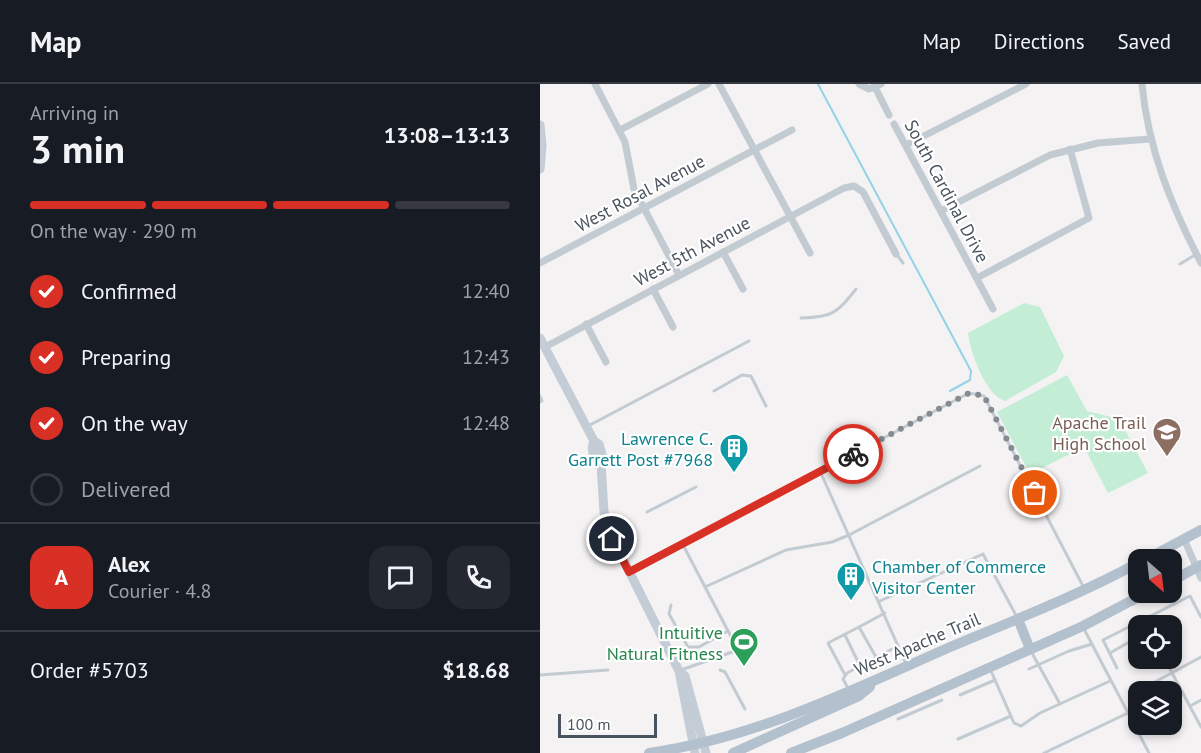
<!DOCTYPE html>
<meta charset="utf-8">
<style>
:root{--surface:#171b24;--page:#242831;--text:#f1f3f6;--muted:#9ea1a6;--line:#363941;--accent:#d93025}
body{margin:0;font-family:"PT Sans",sans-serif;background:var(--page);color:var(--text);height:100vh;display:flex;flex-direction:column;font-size:22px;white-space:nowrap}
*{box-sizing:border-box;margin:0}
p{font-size:20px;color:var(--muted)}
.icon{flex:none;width:33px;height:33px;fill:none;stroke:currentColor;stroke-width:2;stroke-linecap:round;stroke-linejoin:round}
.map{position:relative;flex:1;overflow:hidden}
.sheet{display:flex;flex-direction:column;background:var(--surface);width:540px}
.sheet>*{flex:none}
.needle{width:39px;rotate:152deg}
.fabs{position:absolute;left:588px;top:465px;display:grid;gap:12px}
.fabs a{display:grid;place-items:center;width:54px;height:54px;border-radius:12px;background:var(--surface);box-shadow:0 3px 9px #0003;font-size:30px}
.scale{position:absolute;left:18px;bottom:15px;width:99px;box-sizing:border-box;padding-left:6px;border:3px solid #4a545e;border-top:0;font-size:16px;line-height:21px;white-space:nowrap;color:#4a545e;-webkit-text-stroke:4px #fff;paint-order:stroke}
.pin{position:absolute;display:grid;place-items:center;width:51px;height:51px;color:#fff;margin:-26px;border:3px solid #fff;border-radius:50%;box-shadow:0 2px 6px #0007}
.courier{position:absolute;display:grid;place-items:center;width:60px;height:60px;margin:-30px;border:4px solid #d93025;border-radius:50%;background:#fff;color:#222;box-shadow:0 2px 8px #0007}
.summary em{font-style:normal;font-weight:700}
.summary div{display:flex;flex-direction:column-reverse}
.summary{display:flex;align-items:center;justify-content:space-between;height:102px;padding:0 30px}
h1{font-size:39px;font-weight:700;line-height:45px}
.bar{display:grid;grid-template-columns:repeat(4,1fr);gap:9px 6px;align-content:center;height:72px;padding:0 30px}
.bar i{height:8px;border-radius:4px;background:var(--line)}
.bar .on{background:var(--accent)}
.bar p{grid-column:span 4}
.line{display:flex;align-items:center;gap:15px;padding:0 30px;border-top:2px solid var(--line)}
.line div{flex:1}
.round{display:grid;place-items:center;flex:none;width:63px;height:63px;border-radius:18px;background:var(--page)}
ol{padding:0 30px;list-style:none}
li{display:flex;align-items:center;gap:18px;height:66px}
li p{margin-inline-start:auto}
li .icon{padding:6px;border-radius:50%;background:var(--accent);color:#fff;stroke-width:4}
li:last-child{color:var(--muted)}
li i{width:33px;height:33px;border:3px solid var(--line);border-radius:50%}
header{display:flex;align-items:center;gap:36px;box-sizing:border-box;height:84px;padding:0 30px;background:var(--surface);border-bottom:2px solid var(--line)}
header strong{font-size:28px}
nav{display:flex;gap:33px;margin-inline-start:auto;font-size:21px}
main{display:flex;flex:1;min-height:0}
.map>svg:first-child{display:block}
.green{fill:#c4edd6}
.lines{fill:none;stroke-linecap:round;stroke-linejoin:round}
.stream{stroke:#94d2e7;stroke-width:2}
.lane{stroke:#c3cbd2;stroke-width:3}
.street{stroke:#c3cbd2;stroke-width:7}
.secondary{stroke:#c4ccd6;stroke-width:9}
.primary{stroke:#b3c0ce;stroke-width:10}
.done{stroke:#868b92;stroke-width:6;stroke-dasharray:0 10.8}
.route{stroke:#d93025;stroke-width:8}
.labels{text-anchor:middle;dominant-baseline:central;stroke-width:4.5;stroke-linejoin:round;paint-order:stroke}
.street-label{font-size:18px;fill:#4a545e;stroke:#fff}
.education-label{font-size:18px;fill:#785e54;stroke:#fff;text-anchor:end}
.culture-label{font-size:18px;fill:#0d838f;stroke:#fff;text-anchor:end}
.leisure-label{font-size:18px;fill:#27864d;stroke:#fff;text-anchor:end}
</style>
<header>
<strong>Map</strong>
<nav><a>Map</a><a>Directions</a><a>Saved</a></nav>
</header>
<main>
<section class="sheet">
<div class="summary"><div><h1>3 min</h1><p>Arriving in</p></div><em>13:08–13:13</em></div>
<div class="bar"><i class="on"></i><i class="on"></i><i class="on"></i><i></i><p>On the way · 290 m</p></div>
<ol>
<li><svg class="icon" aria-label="check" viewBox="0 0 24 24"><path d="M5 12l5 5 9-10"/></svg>Confirmed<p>12:40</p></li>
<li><svg class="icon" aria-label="check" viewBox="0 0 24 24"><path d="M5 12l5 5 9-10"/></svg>Preparing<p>12:43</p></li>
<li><svg class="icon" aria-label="check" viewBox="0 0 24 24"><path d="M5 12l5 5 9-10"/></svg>On the way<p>12:48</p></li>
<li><i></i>Delivered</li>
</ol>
<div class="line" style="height:108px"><b class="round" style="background:var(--accent);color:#fff">A</b><div><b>Alex</b><p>Courier · 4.8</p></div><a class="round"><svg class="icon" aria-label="chat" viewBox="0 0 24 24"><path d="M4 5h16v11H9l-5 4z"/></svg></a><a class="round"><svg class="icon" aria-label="phone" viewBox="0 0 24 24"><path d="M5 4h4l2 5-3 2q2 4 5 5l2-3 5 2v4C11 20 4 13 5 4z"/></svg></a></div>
<div class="line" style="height:78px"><div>Order #5703</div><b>$18.68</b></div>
</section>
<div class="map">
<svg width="661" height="669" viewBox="0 0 661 669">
<rect width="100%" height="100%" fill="#f4f2f2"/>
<g class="green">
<path d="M484,219l16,4 24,49 -8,16 -51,29c-19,-5 -35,-49 -37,-68z"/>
<polygon points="527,291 547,327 579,335 608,389 568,409 544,363 490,390 457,328"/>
</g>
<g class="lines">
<polyline class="stream" points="278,0 431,287 430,296 410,307"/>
<g class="lane">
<polyline points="357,171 363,179"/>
<polyline points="640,180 655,171"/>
<path d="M261,234c32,-1 36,-5 55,-29"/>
<polyline points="174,307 202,291 211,292 226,322"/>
<polyline points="0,312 2,317 0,318"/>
<polyline points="48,342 209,257"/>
<polyline points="280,387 366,580"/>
<polyline points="107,428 156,403"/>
<polyline points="91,487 429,309 444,312 544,504"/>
<polyline points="165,503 246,466 292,458 309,451 440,382"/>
<polyline points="340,517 443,470 477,533"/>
<polyline points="131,521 129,530 148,563 159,563 188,547"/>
<polyline points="621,542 622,541"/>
<polyline points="543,543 609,669"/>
<polyline points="305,551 320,582"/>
<polyline points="492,569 520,620"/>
<polyline points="570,569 598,553"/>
<polyline points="336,573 319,543 345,529"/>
<polyline points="624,574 661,643"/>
<polyline points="577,584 563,556 650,512 661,533"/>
<polyline points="489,585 529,567 552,560"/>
<polyline points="141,586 198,566 142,459"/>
<polyline points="180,586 185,588 205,625"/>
<polyline points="451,587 474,639 481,642 500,629 570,597"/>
<polyline points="0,591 68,586"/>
<polyline points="305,591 288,559 319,543"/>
<polyline points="309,606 303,595 307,589 358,562"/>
<polyline points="617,608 613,599 661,573"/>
<polyline points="420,611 455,596"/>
<polyline points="632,612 641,607"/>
<polyline points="650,622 661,616"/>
<polyline points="358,635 402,616"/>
<polyline points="418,655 471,632"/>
<polyline points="504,669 588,629"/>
</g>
<g class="street">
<polyline points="55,0 85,58 94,105 139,191"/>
<polyline points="179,0 270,169"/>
<polyline points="319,0 329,5 341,0"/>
<path d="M602,0c6,65 29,121 59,179"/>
<polyline points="335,3 349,31"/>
<polyline points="354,40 453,225"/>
<polyline points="80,46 168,0"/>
<polyline points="366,61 486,0"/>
<polyline points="401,127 510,71 558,59 610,55"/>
<polyline points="183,168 203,205"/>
<polyline points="0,179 252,46"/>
<polyline points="437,194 549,134 530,65"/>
<polyline points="113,205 133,243"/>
<polyline points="46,240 66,278"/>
<polyline points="5,263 304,104 314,102 323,108 356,170"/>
<polyline points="644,455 661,494"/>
</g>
<g class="secondary">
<polyline points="0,41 2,62 0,85"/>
<polyline points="0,254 54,357 59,360 63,374 61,380 64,428 68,445 139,587 145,592 166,669"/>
<path d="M54,357c-4,9 -1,16 7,23"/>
<polyline points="139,587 155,669"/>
</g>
<g class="primary">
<polyline points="605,476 661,446"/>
<polyline points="632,497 661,481"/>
<polyline points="478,535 490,565"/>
<path d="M109,669c106,-15 201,-62 299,-105 64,-27 129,-52 190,-85"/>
<polyline points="193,669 319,612 330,603"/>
<polyline points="251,669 302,649 543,542 608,508"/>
</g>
</g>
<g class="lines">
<polyline class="done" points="313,370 429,309 444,312 495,409"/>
<polyline class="route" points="72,455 89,488 313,370"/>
</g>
<defs>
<g id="school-pin" transform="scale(1.5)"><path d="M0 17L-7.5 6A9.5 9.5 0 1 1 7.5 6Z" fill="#8d6e63" stroke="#fff"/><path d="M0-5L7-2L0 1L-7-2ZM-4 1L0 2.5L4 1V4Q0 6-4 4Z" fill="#fff"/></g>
<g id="building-pin" transform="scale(1.5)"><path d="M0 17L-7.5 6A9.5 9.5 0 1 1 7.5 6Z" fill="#0f9aa8" stroke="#fff"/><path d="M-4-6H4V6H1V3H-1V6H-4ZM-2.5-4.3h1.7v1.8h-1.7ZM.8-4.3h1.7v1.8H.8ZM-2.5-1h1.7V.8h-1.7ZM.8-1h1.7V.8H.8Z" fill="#fff"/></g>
<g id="stadium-pin" transform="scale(1.5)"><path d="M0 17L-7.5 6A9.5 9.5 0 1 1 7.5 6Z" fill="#2e9e5b" stroke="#fff"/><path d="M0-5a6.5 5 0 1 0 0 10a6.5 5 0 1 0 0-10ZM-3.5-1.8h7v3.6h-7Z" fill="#fff"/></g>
</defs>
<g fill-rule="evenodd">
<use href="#school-pin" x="627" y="348"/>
<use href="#building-pin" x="194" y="364"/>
<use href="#building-pin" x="311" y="492"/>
<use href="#stadium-pin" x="204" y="558"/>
</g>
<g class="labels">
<g class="street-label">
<text transform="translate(407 107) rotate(62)">South Cardinal Drive</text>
<text transform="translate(100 109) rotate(-28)">West Rosal Avenue</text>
<text transform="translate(152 167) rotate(-28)">West 5th Avenue</text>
<text transform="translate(377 560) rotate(-23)">West Apache Trail</text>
</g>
<g class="education-label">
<text x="606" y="338">Apache Trail<tspan x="606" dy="21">High School</tspan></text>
</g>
<g class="culture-label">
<text x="173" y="354">Lawrence C.<tspan x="173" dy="21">Garrett Post #7968</tspan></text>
<text x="332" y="482" text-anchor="start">Chamber of Commerce<tspan x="332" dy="21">Visitor Center</tspan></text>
</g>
<g class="leisure-label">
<text x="183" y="548">Intuitive<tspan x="183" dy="21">Natural Fitness</tspan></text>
</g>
</g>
</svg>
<div class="fabs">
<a><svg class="needle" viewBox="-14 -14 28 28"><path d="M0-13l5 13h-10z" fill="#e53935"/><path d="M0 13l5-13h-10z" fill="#9ea1a6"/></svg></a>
<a><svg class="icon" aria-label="locate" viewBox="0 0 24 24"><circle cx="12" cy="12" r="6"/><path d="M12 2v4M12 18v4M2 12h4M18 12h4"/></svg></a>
<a><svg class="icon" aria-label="layers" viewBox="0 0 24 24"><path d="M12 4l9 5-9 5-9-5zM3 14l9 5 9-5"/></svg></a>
</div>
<div class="scale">100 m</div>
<div class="pin" style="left:495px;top:409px;background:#ea580c"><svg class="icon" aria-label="bag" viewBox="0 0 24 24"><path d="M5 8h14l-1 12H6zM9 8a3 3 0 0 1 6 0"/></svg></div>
<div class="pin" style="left:72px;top:455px;background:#1f2937"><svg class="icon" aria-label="home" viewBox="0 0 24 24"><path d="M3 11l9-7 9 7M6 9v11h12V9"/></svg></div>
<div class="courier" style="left:313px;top:370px"><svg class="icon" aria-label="bike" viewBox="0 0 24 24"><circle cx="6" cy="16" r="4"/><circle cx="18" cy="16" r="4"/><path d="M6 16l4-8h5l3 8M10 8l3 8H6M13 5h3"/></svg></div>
</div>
</main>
